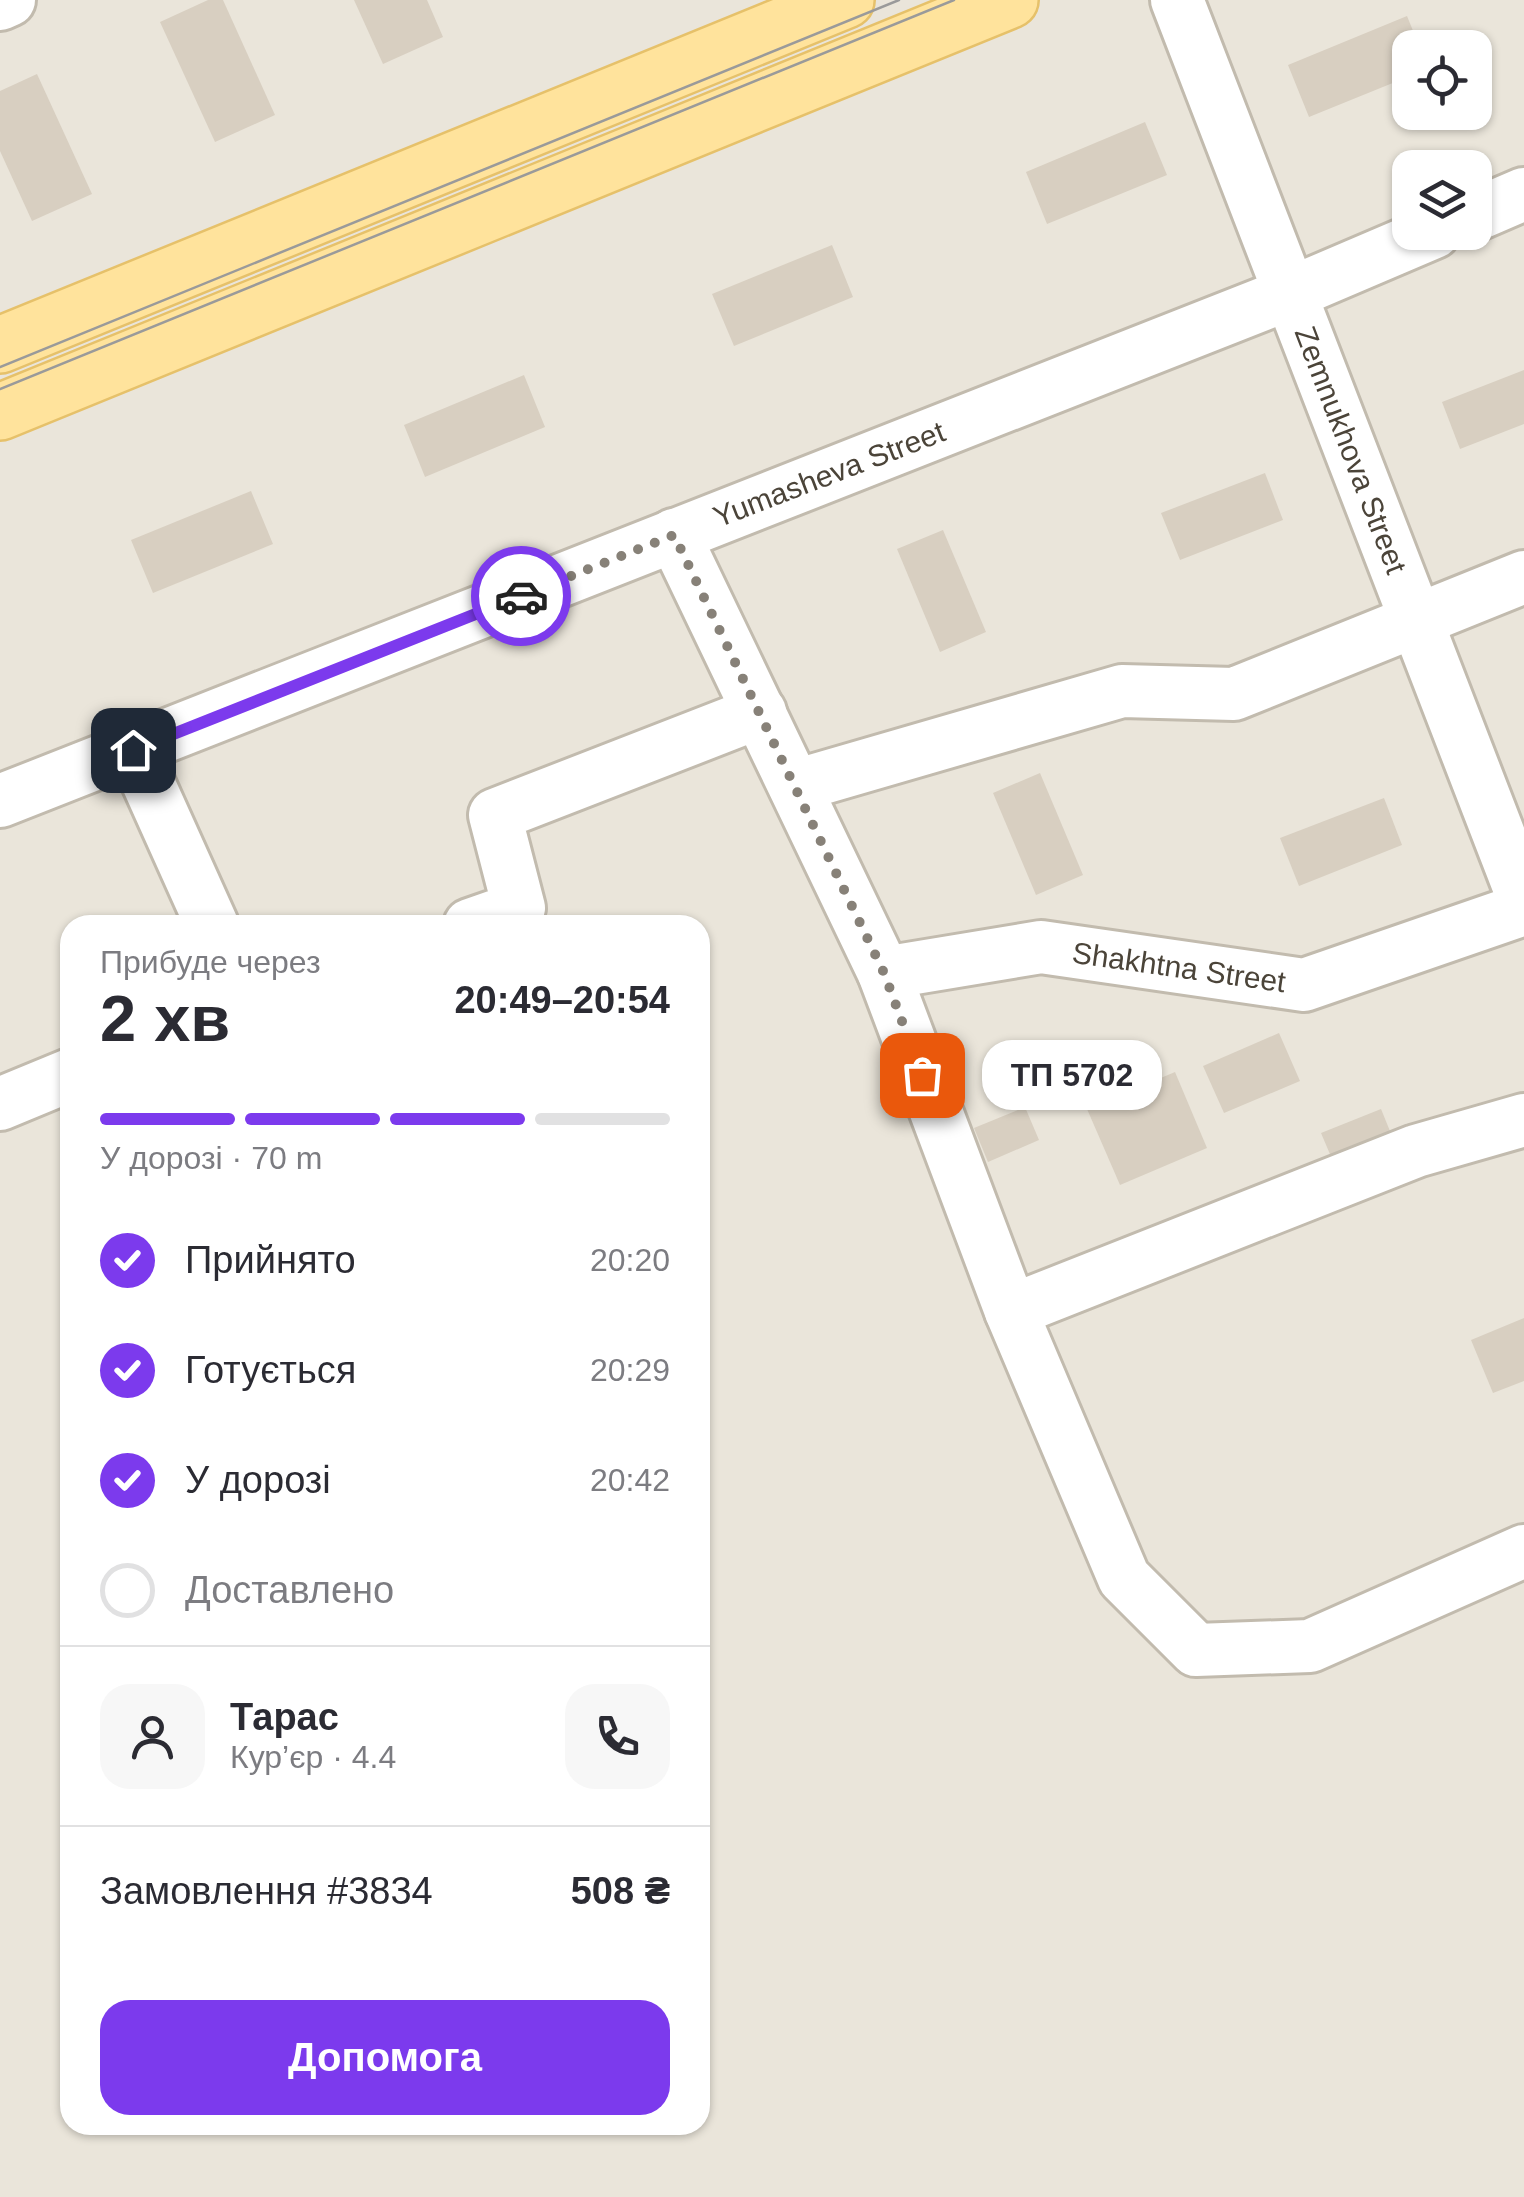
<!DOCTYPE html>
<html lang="uk">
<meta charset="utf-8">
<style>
:root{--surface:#fff;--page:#f7f7f7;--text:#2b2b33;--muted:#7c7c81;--line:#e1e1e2;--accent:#7c3aed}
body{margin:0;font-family:Arial,sans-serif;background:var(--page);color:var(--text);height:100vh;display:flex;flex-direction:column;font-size:38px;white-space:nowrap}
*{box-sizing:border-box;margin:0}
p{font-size:32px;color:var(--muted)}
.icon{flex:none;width:55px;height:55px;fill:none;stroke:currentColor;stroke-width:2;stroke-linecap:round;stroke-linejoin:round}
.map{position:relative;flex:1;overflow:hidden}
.sheet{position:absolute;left:60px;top:915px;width:650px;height:1220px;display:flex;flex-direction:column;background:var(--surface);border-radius:30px;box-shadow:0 2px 8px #0004}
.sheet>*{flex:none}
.tools{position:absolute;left:1392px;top:30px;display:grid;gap:20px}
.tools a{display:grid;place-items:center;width:100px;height:100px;border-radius:20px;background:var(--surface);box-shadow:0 2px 8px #0004;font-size:50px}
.pin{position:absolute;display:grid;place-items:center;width:85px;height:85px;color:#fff;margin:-42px;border-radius:20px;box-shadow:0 5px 15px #0006}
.courier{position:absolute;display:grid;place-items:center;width:100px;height:100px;margin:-50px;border:8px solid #7c3aed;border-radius:50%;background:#fff;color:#222;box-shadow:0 2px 12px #0007}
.bubble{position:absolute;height:70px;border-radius:30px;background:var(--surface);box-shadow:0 2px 8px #0004;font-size:32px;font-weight:800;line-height:70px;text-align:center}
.head em{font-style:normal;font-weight:800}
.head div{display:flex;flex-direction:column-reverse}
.head{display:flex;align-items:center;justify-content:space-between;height:170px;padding:0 40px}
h1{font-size:65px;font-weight:800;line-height:75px}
.bar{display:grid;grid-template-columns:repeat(4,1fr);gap:15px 10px;align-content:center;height:120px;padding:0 40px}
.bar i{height:12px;border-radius:8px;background:var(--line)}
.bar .selected{background:var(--accent)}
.bar p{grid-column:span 4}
.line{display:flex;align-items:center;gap:25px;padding:0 40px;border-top:2px solid var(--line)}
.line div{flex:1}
.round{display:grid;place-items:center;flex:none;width:105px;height:105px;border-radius:30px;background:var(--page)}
ol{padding:0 40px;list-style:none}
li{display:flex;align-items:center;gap:30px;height:110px}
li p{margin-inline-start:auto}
li .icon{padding:10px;border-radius:50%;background:var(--accent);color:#fff;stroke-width:4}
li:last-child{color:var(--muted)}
li i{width:55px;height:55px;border:5px solid var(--line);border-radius:50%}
.cta{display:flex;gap:20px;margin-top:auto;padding:20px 40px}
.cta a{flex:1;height:115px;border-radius:30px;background:var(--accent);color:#fff;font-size:40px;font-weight:800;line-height:115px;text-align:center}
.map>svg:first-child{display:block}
.residential{fill:#eae5da;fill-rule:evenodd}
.building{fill:#d8cfc1}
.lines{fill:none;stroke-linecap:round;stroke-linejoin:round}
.minor-casing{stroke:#c2bbae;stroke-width:58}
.major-casing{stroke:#e6c16a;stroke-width:60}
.minor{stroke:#fff;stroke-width:52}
.major{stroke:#ffe39c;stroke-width:55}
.tram{stroke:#9a9a9a;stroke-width:2.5}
.done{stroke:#878178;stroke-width:10;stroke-dasharray:0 18}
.route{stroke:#7c3aed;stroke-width:12}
.labels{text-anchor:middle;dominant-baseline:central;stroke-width:8;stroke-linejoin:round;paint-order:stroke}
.street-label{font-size:30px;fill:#4b4439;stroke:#fff}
</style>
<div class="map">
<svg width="1524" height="2197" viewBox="0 0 1524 2197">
<rect width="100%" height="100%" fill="#f6f3ec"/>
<path class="residential" d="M0,0h1524v2197h-1524zM1410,48h65v64h-65zM1410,168h65v64h-65zM70,925h630v1200h-630z"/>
<g class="building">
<polygon points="208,0 223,0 275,115 215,142 160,22"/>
<polygon points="354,0 427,0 443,37 383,64"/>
<polygon points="1407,16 1420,48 1410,48 1410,76 1309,117 1288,65"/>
<polygon points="37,74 92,194 32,221 0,151 0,91"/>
<polygon points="1145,122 1167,175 1047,224 1026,172"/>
<polygon points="832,245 853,297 734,346 712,294"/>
<polygon points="1524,370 1524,424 1460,449 1442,402"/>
<polygon points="524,375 545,427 425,477 404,425"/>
<polygon points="1265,473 1283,520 1180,560 1161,513"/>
<polygon points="251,491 273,544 153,593 131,540"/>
<polygon points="943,530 986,632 940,652 897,549"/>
<polygon points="1040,773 1083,875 1036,895 993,793"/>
<polygon points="1384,798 1402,845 1299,886 1280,838"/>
<polygon points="1279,1033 1300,1081 1224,1113 1203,1066"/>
<polygon points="1175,1072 1207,1148 1120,1185 1087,1109"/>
<polygon points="1025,1107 1039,1140 988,1162 974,1128"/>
<polygon points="1381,1109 1394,1141 1335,1166 1321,1133"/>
<polygon points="1524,1318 1524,1381 1493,1393 1471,1340"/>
</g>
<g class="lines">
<g class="minor-casing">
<g id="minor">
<polyline points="1177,0 1524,900"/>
<polyline points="0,4 9,0"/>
<polyline points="1475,215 1524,194"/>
<polyline points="674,535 884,973 1011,1311 1124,1578 1196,1650 1310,1646 1524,1551"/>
<polyline points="133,749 212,925"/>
<polyline points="795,786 1122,691 1234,694 1524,577"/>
<polyline points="0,801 1291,293 1434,232"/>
<polyline points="470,925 519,908 495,815 760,712"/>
<polyline points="884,973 1041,947 1304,985 1524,909"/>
<polyline points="0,1104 70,1075"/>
<polyline points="1011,1311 1416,1151 1524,1120"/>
</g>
</g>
<g class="major-casing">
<g id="major">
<polyline points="0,345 846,0"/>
<polyline points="0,412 1010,0"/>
</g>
</g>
<use href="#minor" class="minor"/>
<use href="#major" class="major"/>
<g class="tram">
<polyline points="0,367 899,0"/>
<polyline points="0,389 954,0"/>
</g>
</g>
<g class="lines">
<polyline class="done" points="521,596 674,535 884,973 922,1075"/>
<polyline class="route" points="133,750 521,596"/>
</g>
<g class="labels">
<g class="street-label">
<text transform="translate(1351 450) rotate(69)">Zemnukhova Street</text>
<text transform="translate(829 474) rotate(-21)">Yumasheva Street</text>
<text transform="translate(1179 967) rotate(8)">Shakhtna Street</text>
</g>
</g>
</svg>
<div class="tools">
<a><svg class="icon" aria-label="locate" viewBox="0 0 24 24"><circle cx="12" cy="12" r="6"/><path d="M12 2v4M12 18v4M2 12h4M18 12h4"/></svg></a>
<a><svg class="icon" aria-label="layers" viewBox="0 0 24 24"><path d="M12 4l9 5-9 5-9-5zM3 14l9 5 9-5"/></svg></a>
</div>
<div class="pin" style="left:922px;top:1075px;background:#ea580c"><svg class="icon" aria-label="bag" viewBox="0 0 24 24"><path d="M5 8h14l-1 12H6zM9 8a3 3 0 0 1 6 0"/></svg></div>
<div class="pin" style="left:133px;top:750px;background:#1f2937"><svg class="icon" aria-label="home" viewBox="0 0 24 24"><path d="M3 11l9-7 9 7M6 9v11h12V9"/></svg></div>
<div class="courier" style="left:521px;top:596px"><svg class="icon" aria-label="car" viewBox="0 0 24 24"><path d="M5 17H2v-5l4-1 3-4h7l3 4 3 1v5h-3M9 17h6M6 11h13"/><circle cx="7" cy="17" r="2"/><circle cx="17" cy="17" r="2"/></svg></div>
<div class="bubble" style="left:982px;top:1040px;width:180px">ТП 5702</div>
<section class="sheet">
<div class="head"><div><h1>2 хв</h1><p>Прибуде через</p></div><em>20:49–20:54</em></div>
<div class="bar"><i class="selected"></i><i class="selected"></i><i class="selected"></i><i></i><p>У дорозі · 70 m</p></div>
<ol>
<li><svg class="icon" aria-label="check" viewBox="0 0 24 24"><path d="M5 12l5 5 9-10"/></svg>Прийнято<p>20:20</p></li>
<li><svg class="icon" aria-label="check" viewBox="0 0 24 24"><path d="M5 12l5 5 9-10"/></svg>Готується<p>20:29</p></li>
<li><svg class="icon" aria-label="check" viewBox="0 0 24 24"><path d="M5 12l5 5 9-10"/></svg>У дорозі<p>20:42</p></li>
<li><i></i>Доставлено</li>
</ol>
<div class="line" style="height:180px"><a class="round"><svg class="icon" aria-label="person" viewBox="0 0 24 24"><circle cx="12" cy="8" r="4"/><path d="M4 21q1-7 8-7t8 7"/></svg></a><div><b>Тарас</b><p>Кур’єр · 4.4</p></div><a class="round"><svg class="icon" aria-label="phone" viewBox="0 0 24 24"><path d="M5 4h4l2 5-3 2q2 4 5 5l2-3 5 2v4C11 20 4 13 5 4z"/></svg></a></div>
<div class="line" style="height:130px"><div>Замовлення #3834</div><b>508 ₴</b></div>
<div class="cta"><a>Допомога</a></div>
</section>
</div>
